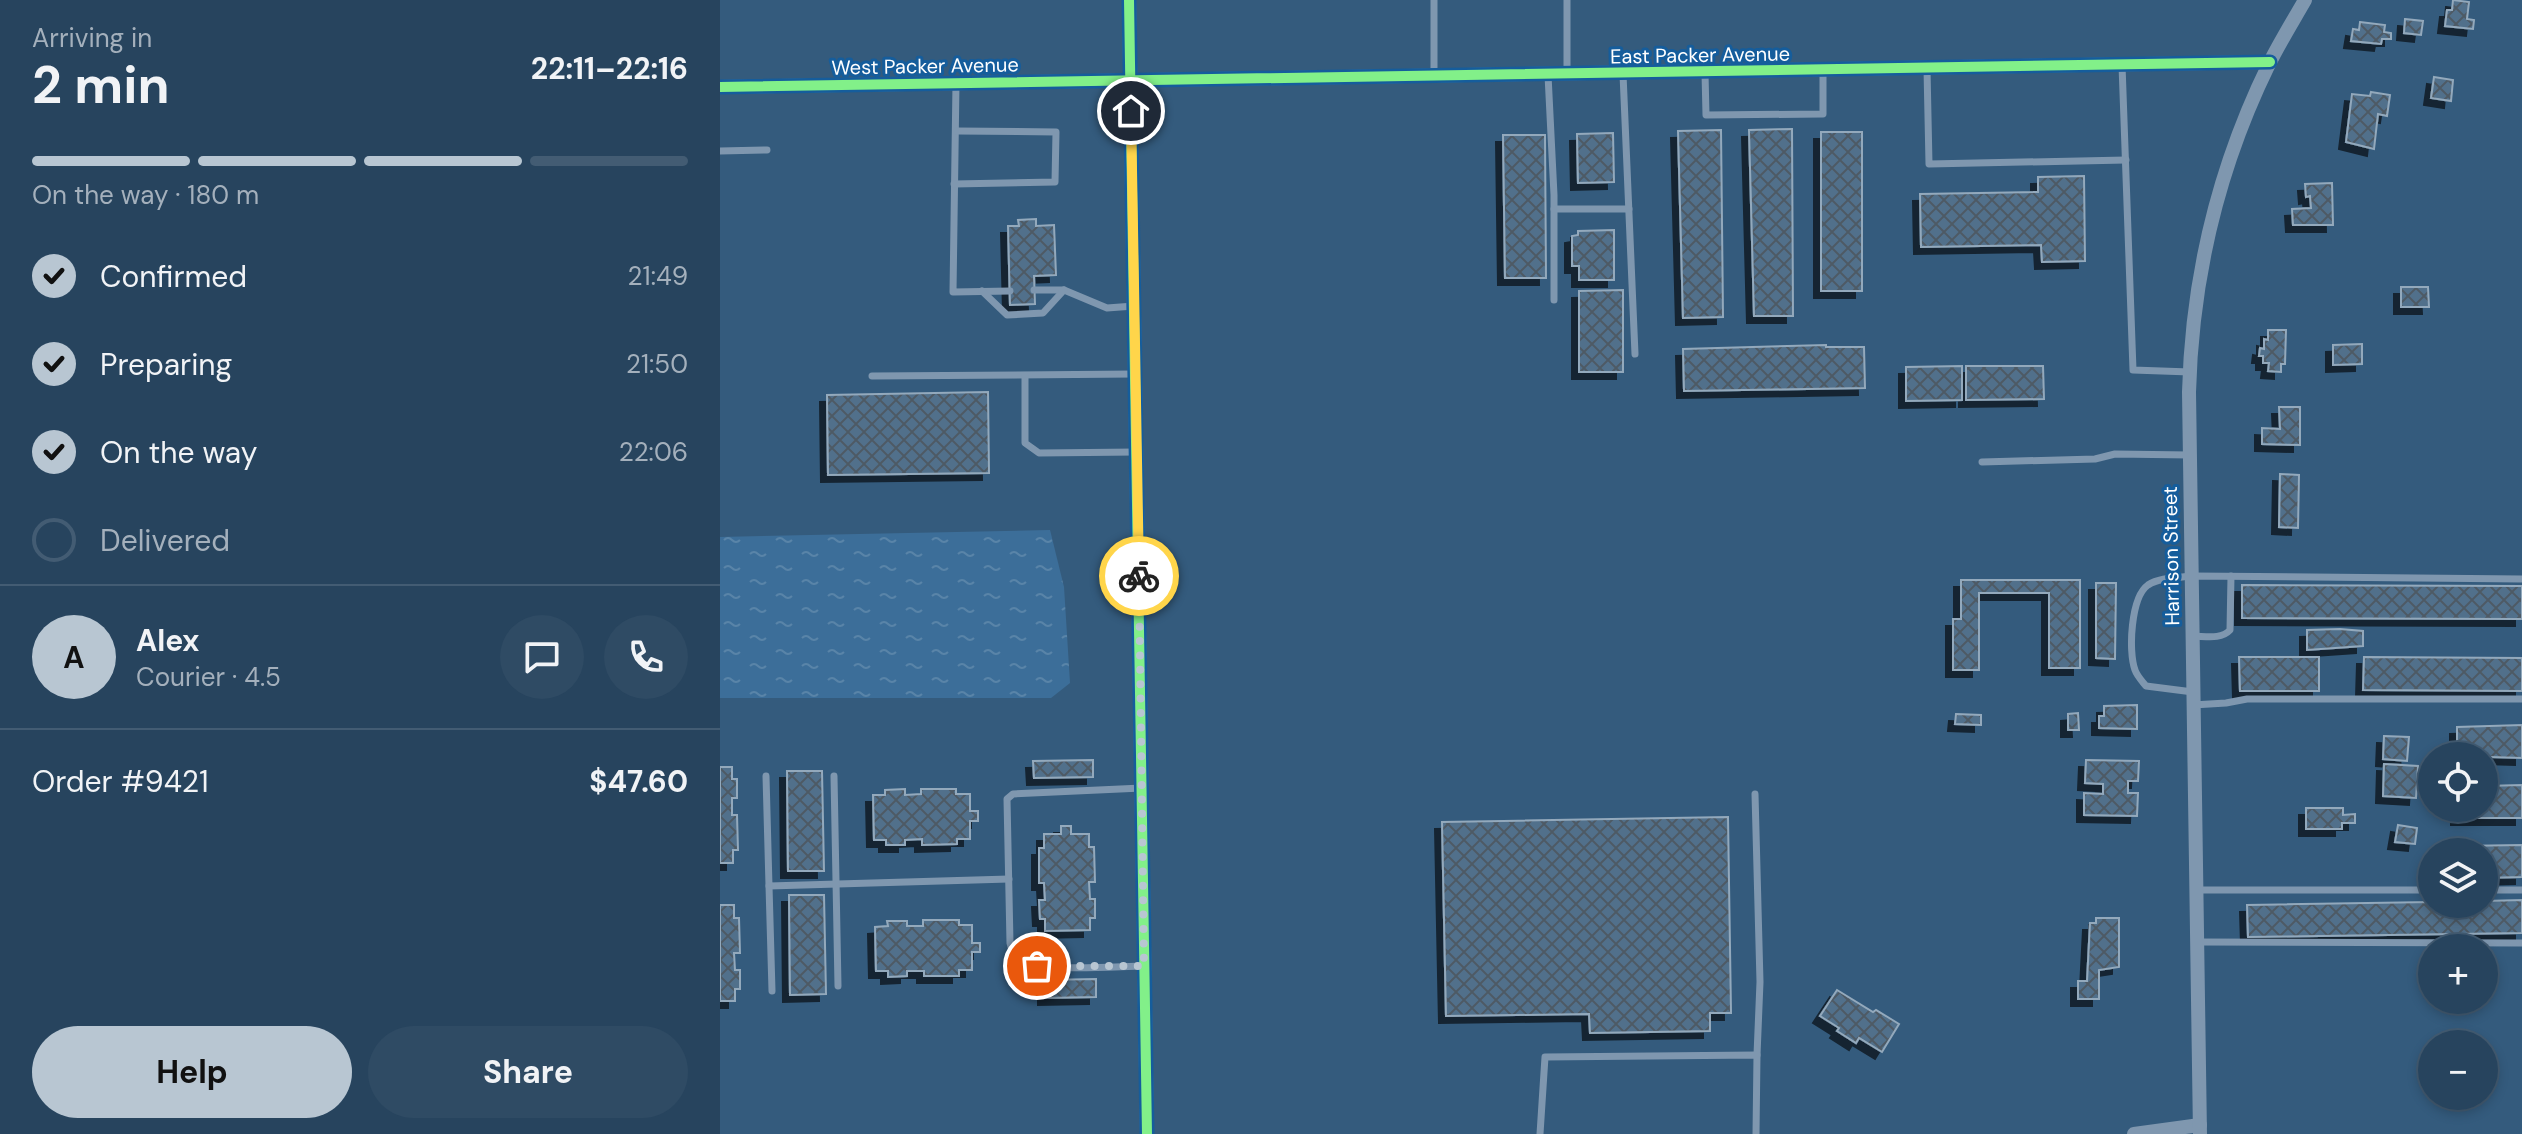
<!DOCTYPE html>
<meta charset="utf-8">
<style>
:root{--surface:#27445e;--page:#2f4b64;--text:#f1f3f6;--muted:#a4b0bc;--line:#435c73;--accent:#b8c6d2}
body{margin:0;font-family:"DM Sans",sans-serif;background:var(--page);color:var(--text);height:100vh;display:flex;flex-direction:column;font-size:30px;white-space:nowrap}
*{box-sizing:border-box;margin:0}
p{font-size:26px;color:var(--muted)}
.icon{flex:none;width:44px;height:44px;fill:none;stroke:currentColor;stroke-width:2;stroke-linecap:round;stroke-linejoin:round}
.map{position:relative;flex:1;overflow:hidden}
.panel{display:flex;flex-direction:column;background:var(--surface);width:720px}
.panel>*{flex:none}
.tools{position:absolute;left:1698px;top:742px;display:grid;gap:16px}
.tools a{display:grid;place-items:center;width:80px;height:80px;border-radius:50%;background:var(--surface);box-shadow:0 4px 12px #0003,0 0 0 2px var(--line);font-size:40px}
.pin{position:absolute;display:grid;place-items:center;width:68px;height:68px;color:#fff;margin:-34px;border:4px solid #fff;border-radius:50%;box-shadow:0 2px 8px #0007}
.courier{position:absolute;display:grid;place-items:center;width:80px;height:80px;margin:-40px;border:6px solid #ffd54a;border-radius:50%;background:#fff;color:#222;box-shadow:0 2px 10px #0007}
.overview em{font-style:normal;font-weight:700}
.overview div{display:flex;flex-direction:column-reverse}
.overview{display:flex;align-items:center;justify-content:space-between;height:136px;padding:0 32px}
h1{font-size:52px;font-weight:700;line-height:60px}
.bar{display:grid;grid-template-columns:repeat(4,1fr);gap:12px 8px;align-content:center;height:96px;padding:0 32px}
.bar i{height:10px;border-radius:6px;background:var(--line)}
.bar .selected{background:var(--accent)}
.bar p{grid-column:span 4}
.line{display:flex;align-items:center;gap:20px;padding:0 32px;border-top:2px solid var(--line)}
.line div{flex:1}
.round{display:grid;place-items:center;flex:none;width:84px;height:84px;border-radius:42px;background:var(--page)}
ol{padding:0 32px;list-style:none}
li{display:flex;align-items:center;gap:24px;height:88px}
li p{margin-inline-start:auto}
li .icon{padding:8px;border-radius:50%;background:var(--accent);color:#111;stroke-width:4}
li:last-child{color:var(--muted)}
li i{width:44px;height:44px;border:4px solid var(--line);border-radius:50%}
.cta{display:flex;gap:16px;margin-top:auto;padding:16px 32px}
.cta a{flex:1;height:92px;border-radius:48px;background:var(--accent);color:#111;font-size:32px;font-weight:700;line-height:92px;text-align:center}
.cta a+a{background:var(--page);color:var(--text)}
main{display:flex;flex:1;min-height:0}
.map>svg:first-child{display:block}
.water{fill:url(#water-ripples)}
.building{fill:url(#building-cross-hatch);stroke:#93a9bc;stroke-width:2;filter:url(#shadow)}
.lines{fill:none;stroke-linecap:round;stroke-linejoin:round}
.service{stroke:#7f97af;stroke-width:7}
.minor{stroke:#7f97af;stroke-width:14}
.cycleway-casing{stroke:#155d9c;stroke-width:15}
.cycleway{stroke:#82f089;stroke-width:10}
.done{stroke:#b8c6d2;stroke-width:8;stroke-dasharray:0 14.4}
.route{stroke:#ffd54a;stroke-width:10}
.labels{text-anchor:middle;dominant-baseline:central;stroke-width:6;stroke-linejoin:round;paint-order:stroke}
.street-label{font-size:20px;fill:#fff;stroke:#155d9c}
</style>
<main>
<section class="panel">
<div class="overview"><div><h1>2 min</h1><p>Arriving in</p></div><em>22:11–22:16</em></div>
<div class="bar"><i class="selected"></i><i class="selected"></i><i class="selected"></i><i></i><p>On the way · 180 m</p></div>
<ol>
<li><svg class="icon" aria-label="check" viewBox="0 0 24 24"><path d="M5 12l5 5 9-10"/></svg>Confirmed<p>21:49</p></li>
<li><svg class="icon" aria-label="check" viewBox="0 0 24 24"><path d="M5 12l5 5 9-10"/></svg>Preparing<p>21:50</p></li>
<li><svg class="icon" aria-label="check" viewBox="0 0 24 24"><path d="M5 12l5 5 9-10"/></svg>On the way<p>22:06</p></li>
<li><i></i>Delivered</li>
</ol>
<div class="line" style="height:144px"><b class="round" style="background:var(--accent);color:#111">A</b><div><b>Alex</b><p>Courier · 4.5</p></div><a class="round"><svg class="icon" aria-label="chat" viewBox="0 0 24 24"><path d="M4 5h16v11H9l-5 4z"/></svg></a><a class="round"><svg class="icon" aria-label="phone" viewBox="0 0 24 24"><path d="M5 4h4l2 5-3 2q2 4 5 5l2-3 5 2v4C11 20 4 13 5 4z"/></svg></a></div>
<div class="line" style="height:104px"><div>Order #9421</div><b>$47.60</b></div>
<div class="cta"><a>Help</a><a>Share</a></div>
</section>
<div class="map">
<svg width="1802" height="1134" viewBox="0 0 1802 1134">
<defs>
<pattern id="water-ripples" width="26" height="14" patternUnits="userSpaceOnUse" patternTransform="scale(2)"><rect width="26" height="14" fill="#3c6e99"/><path d="M2 4q2-2 4 0t4 0M15 11q2-2 4 0t4 0" fill="none" stroke="#5984a8"/></pattern>
<pattern id="building-cross-hatch" width="8" height="8" patternUnits="userSpaceOnUse" patternTransform="scale(2)"><rect width="8" height="8" fill="#51708b"/><path d="M0 0l8 8M0 8l8-8" fill="none" stroke="#4e5a65"/></pattern>
<filter id="shadow"><feDropShadow dx="-7" dy="7" stdDeviation="0" flood-color="#0009"/></filter>
</defs>
<rect width="100%" height="100%" fill="#345b7d"/>
<polygon class="water" points="330,530 344,587 350,683 331,698 0,698 0,537"/>
<g class="building">
<polygon points="1733,0 1749,2 1747,19 1754,20 1753,29 1725,26 1727,10 1732,10"/>
<polygon points="1685,19 1703,21 1701,35 1684,33"/>
<polygon points="1640,22 1665,25 1664,32 1671,33 1671,39 1662,39 1661,44 1631,41 1633,29 1639,30"/>
<polygon points="1714,77 1733,80 1731,101 1711,98"/>
<polygon points="1651,92 1670,95 1667,116 1658,114 1654,149 1626,142 1632,94 1650,96"/>
<polygon points="1072,129 1073,316 1034,316 1029,130"/>
<polygon points="1001,130 1003,317 963,318 958,131"/>
<rect x="1101" y="132" width="41" height="159"/>
<polygon points="893,133 894,182 858,183 857,134"/>
<polygon points="783,135 825,135 826,278 785,278"/>
<polygon points="1364,176 1365,261 1322,262 1321,245 1201,247 1200,194 1318,192 1318,177"/>
<polygon points="1612,183 1613,225 1573,225 1572,209 1591,208 1590,196 1586,197 1585,184"/>
<polygon points="316,219 316,226 334,225 336,275 314,276 315,304 290,305 288,226 299,226 298,220"/>
<polygon points="894,230 894,280 859,280 859,266 852,266 852,236 858,235 858,231"/>
<polygon points="1681,287 1708,287 1709,307 1681,307"/>
<polygon points="903,290 903,372 859,372 859,291"/>
<polygon points="1548,330 1566,330 1565,364 1561,364 1561,372 1548,371 1549,363 1543,363 1543,356 1539,356 1540,348 1544,349 1544,339 1548,340"/>
<polygon points="1642,344 1642,364 1613,365 1613,345"/>
<polygon points="1106,345 1106,347 1144,347 1145,388 964,391 963,349"/>
<polygon points="1242,366 1242,400 1186,401 1186,367"/>
<polygon points="1246,366 1323,366 1324,399 1246,400"/>
<polygon points="268,392 269,473 108,475 107,395"/>
<polygon points="1559,407 1580,407 1580,445 1542,444 1542,428 1560,429"/>
<polygon points="1560,474 1579,475 1578,528 1559,527"/>
<polygon points="1241,580 1360,580 1360,668 1329,668 1329,593 1259,593 1259,670 1233,670 1233,619 1241,619"/>
<polygon points="1376,583 1396,583 1395,659 1376,658"/>
<polygon points="1522,585 1802,586 1802,619 1522,618"/>
<polygon points="1620,629 1643,631 1643,646 1587,650 1587,630"/>
<polygon points="1519,657 1599,657 1599,691 1520,691"/>
<polygon points="1644,657 1802,658 1802,691 1643,690"/>
<polygon points="1417,705 1417,729 1379,728 1379,716 1384,716 1384,706"/>
<polygon points="1358,713 1359,730 1348,730 1348,714"/>
<polygon points="1236,714 1261,715 1261,725 1235,724"/>
<polygon points="1802,725 1802,758 1737,756 1737,727"/>
<polygon points="1664,736 1689,737 1687,761 1663,759"/>
<polygon points="373,760 373,777 314,778 313,761"/>
<polygon points="1366,760 1419,761 1418,781 1408,781 1408,793 1418,793 1417,816 1364,815 1364,793 1383,794 1383,784 1365,783"/>
<polygon points="1664,764 1698,766 1696,798 1663,796"/>
<polygon points="0,767 12,767 12,779 17,779 17,798 12,798 12,815 17,815 18,850 13,850 13,863 0,863"/>
<polygon points="67,771 102,771 104,871 68,871"/>
<polygon points="1802,785 1802,818 1738,818 1738,808 1764,808 1764,786"/>
<polygon points="185,789 185,795 201,794 201,789 236,789 236,794 250,794 250,811 258,811 258,821 250,821 250,839 237,839 237,844 202,845 202,839 185,840 185,845 166,845 166,840 154,840 153,795 165,795 165,790"/>
<polygon points="1586,808 1623,808 1623,815 1635,814 1635,823 1622,823 1622,829 1586,829"/>
<polygon points="1008,817 1011,1013 990,1013 990,1031 870,1033 869,1014 726,1016 722,822"/>
<polygon points="1678,825 1697,828 1695,844 1675,842"/>
<polygon points="341,826 351,826 351,834 369,834 369,847 374,847 375,882 369,882 370,899 375,899 375,918 370,918 370,930 325,931 325,919 320,919 319,900 325,900 324,883 319,883 319,848 324,848 324,834 341,834"/>
<polygon points="1802,845 1802,877 1764,878 1764,852 1739,852 1739,846"/>
<polygon points="69,895 104,895 106,994 70,995"/>
<polygon points="1802,900 1802,933 1528,937 1527,905 1712,902 1712,904 1764,904 1764,901"/>
<polygon points="0,905 14,905 14,918 19,918 20,953 14,953 15,970 20,970 20,989 15,989 15,1001 0,1001"/>
<polygon points="1376,918 1399,918 1399,967 1379,970 1379,999 1358,999 1358,981 1367,981 1370,923 1376,923"/>
<polygon points="203,920 239,920 239,925 252,925 252,943 260,943 260,952 252,952 252,970 239,970 239,976 204,976 204,971 187,971 187,976 168,977 168,971 156,971 155,927 168,926 167,921 187,921 187,926 203,926"/>
<polygon points="376,979 376,997 325,998 325,980"/>
<polygon points="1117,990 1153,1012 1156,1010 1179,1024 1162,1052 1139,1038 1136,1043 1117,1031 1119,1028 1100,1016"/>
</g>
<g class="lines">
<g class="service">
<polyline points="714,0 714,75"/>
<polyline points="847,0 847,72"/>
<polyline points="1402,65 1413,370 1470,372"/>
<polyline points="1207,69 1209,164 1406,160"/>
<polyline points="985,73 986,115 1103,114 1103,71"/>
<polyline points="903,74 915,354"/>
<polyline points="828,75 834,195 834,300"/>
<polyline points="236,83 233,292 290,291"/>
<polyline points="0,151 47,150"/>
<polyline points="234,184 335,182 336,132 237,131"/>
<polyline points="834,209 909,209"/>
<polyline points="314,290 344,290 387,308 414,306"/>
<polyline points="262,291 287,315 323,313 344,290"/>
<polyline points="152,376 415,374"/>
<polyline points="305,376 305,443 319,453 416,452"/>
<polyline points="1262,462 1375,459 1395,454 1470,455"/>
<path d="M1472,636c13,0 29,4 38,-6l1,-54"/>
<path d="M1473,692l-47,-6c-4,-5 -9,-10 -11,-16 -7,-19 -4,-73 13,-85 12,-8 30,-7 44,-9l330,3"/>
<polyline points="1473,705 1506,703 1527,699 1802,699"/>
<polyline points="46,776 49,886 289,879"/>
<polyline points="114,776 118,986"/>
<path d="M422,788l-129,6 -6,5 3,144c2,7 2,12 8,16 21,14 99,7 126,7"/>
<polyline points="1035,794 1040,982 1037,1055"/>
<polyline points="49,886 52,991"/>
<polyline points="1476,890 1712,890"/>
<polyline points="1764,890 1802,890"/>
<polyline points="1476,942 1802,943"/>
<polyline points="820,1134 825,1057 1037,1055 1036,1134"/>
</g>
<g class="minor">
<polyline points="409,0 427,1134"/>
<polyline points="0,87 1550,62"/>
<polyline points="1414,1134 1480,1125"/>
<path d="M1480,1134l-11,-742c3,-114 30,-226 80,-328 11,-22 24,-43 36,-64"/>
</g>
<g class="cycleway-casing">
<g id="cycleway">
<polyline points="409,0 427,1134"/>
<polyline points="0,87 1550,62"/>
</g>
</g>
<use href="#cycleway" class="cycleway"/>
</g>
<g class="lines">
<polyline class="done" points="317,966 424,966 419,576"/>
<polyline class="route" points="411,111 419,576"/>
</g>
<g class="labels">
<g class="street-label">
<text transform="translate(980 55) rotate(-1)">East Packer Avenue</text>
<text transform="translate(205 66) rotate(-1)">West Packer Avenue</text>
<text transform="translate(1451 556) rotate(-91)">Harrison Street</text>
</g>
</g>
</svg>
<div class="tools">
<a><svg class="icon" aria-label="locate" viewBox="0 0 24 24"><circle cx="12" cy="12" r="6"/><path d="M12 2v4M12 18v4M2 12h4M18 12h4"/></svg></a>
<a><svg class="icon" aria-label="layers" viewBox="0 0 24 24"><path d="M12 4l9 5-9 5-9-5zM3 14l9 5 9-5"/></svg></a>
<a>+</a>
<a>−</a>
</div>
<div class="pin" style="left:317px;top:966px;background:#ea580c"><svg class="icon" aria-label="bag" viewBox="0 0 24 24"><path d="M5 8h14l-1 12H6zM9 8a3 3 0 0 1 6 0"/></svg></div>
<div class="pin" style="left:411px;top:111px;background:#1f2937"><svg class="icon" aria-label="home" viewBox="0 0 24 24"><path d="M3 11l9-7 9 7M6 9v11h12V9"/></svg></div>
<div class="courier" style="left:419px;top:576px"><svg class="icon" aria-label="bike" viewBox="0 0 24 24"><circle cx="6" cy="16" r="4"/><circle cx="18" cy="16" r="4"/><path d="M6 16l4-8h5l3 8M10 8l3 8H6M13 5h3"/></svg></div>
</div>
</main>
